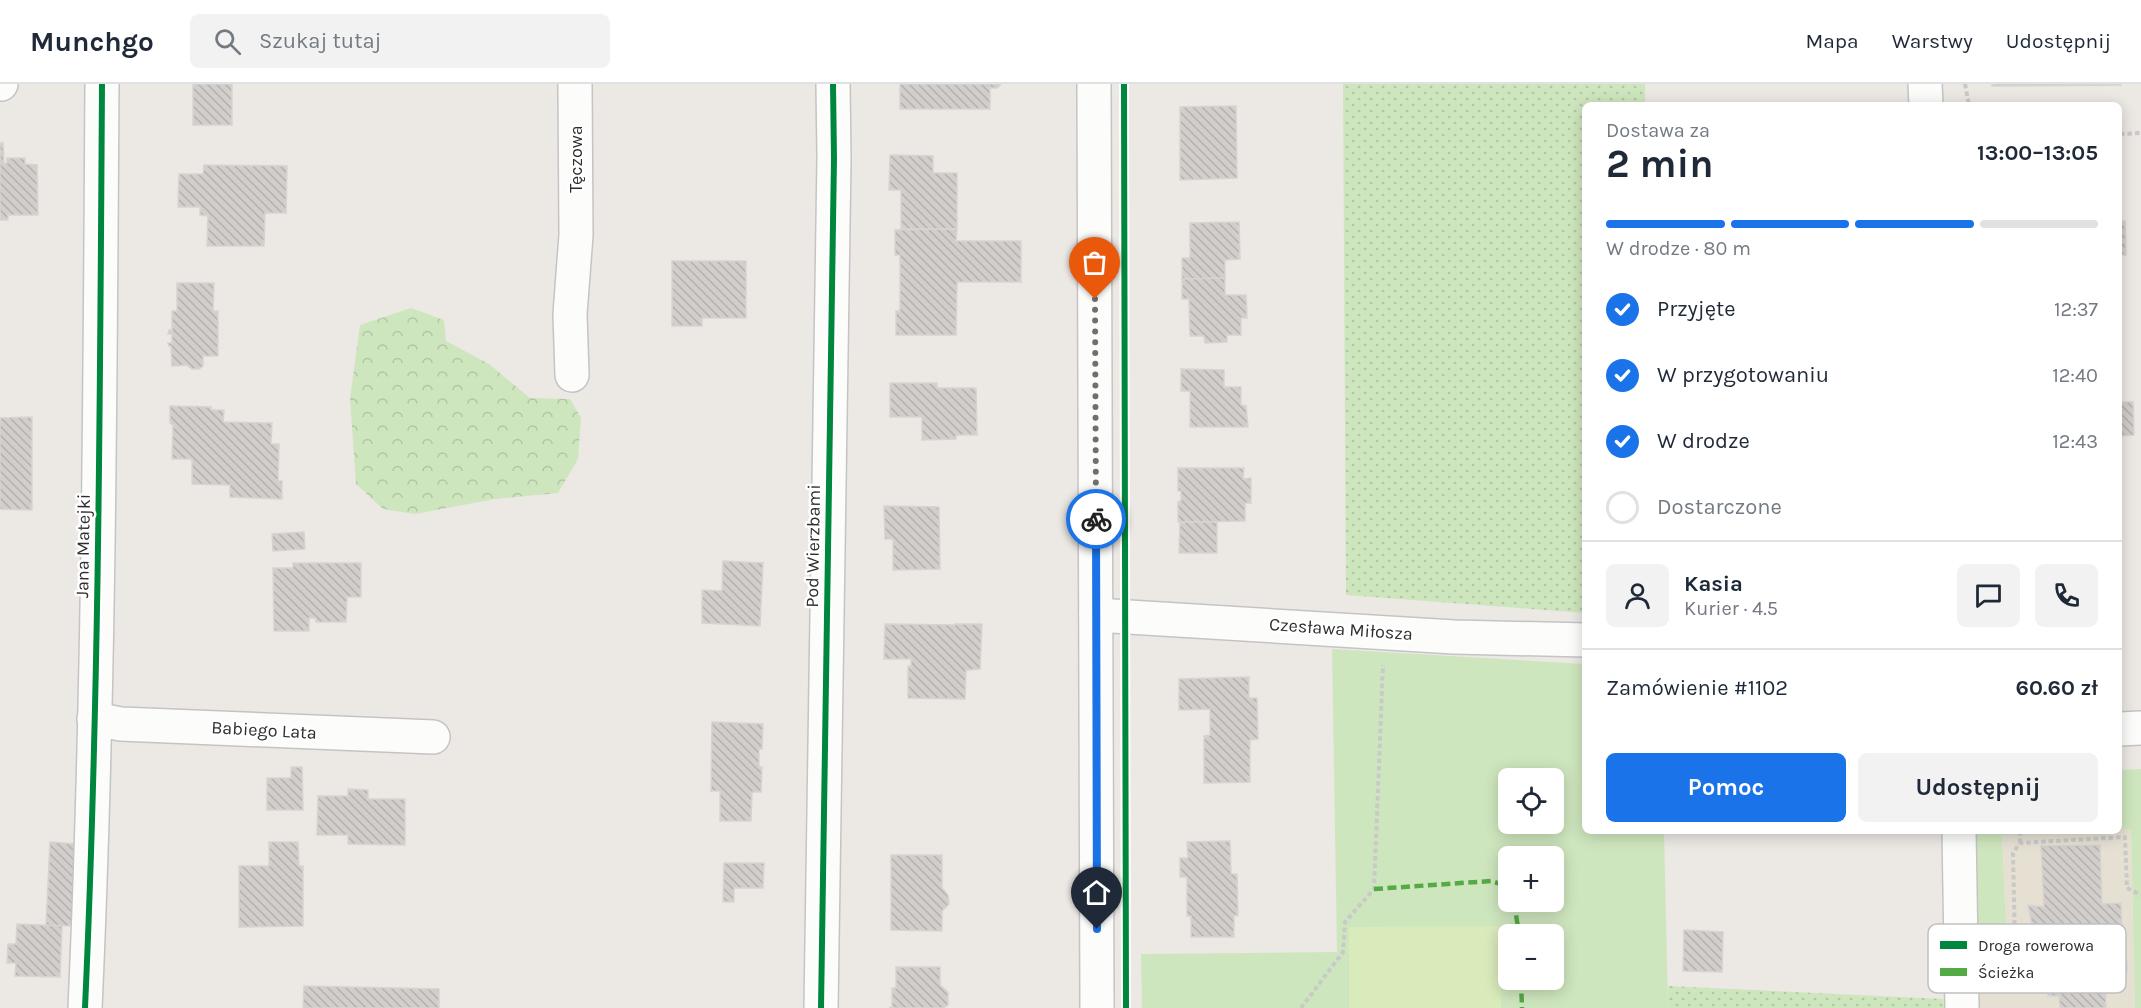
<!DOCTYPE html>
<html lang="pl">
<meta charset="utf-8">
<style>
:root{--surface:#fff;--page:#f2f2f3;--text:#1f2937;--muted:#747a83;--line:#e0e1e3;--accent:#1a73e8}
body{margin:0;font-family:Karla,sans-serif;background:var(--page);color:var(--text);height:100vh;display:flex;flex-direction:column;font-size:22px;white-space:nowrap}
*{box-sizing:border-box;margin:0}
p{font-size:20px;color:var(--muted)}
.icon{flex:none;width:33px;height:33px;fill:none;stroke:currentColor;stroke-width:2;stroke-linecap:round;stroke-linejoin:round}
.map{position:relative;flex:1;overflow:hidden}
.sheet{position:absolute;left:1582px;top:18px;width:540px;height:732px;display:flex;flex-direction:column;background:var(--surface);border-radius:9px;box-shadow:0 3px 15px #0003}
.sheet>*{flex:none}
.tools{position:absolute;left:1498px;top:684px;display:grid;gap:12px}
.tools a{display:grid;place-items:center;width:66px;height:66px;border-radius:9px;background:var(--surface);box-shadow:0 3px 15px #0003;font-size:30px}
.pin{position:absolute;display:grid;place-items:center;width:51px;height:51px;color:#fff;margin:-62px -26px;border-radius:50% 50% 50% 0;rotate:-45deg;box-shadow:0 0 6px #0007}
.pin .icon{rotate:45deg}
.courier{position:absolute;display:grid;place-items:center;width:60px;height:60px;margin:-30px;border:4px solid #1a73e8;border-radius:50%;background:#fff;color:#222;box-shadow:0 2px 8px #0007}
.summary em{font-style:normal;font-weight:700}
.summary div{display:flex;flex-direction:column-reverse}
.summary{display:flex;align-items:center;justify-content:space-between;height:102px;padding:0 24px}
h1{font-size:39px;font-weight:700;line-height:45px}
.bar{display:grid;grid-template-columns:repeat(4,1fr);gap:9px 6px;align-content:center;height:72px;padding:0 24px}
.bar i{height:8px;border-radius:4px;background:var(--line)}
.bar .on{background:var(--accent)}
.bar p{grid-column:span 4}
.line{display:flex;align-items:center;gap:15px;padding:0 24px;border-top:2px solid var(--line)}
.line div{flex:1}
.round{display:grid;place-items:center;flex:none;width:63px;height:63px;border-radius:9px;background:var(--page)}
ol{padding:0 24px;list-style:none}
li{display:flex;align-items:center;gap:18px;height:66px}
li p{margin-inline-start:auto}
li .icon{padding:6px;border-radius:50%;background:var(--accent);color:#fff;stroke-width:4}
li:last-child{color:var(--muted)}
li i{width:33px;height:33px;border:3px solid var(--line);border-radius:50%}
.primary-button{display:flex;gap:12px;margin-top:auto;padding:12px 24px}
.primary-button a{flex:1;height:69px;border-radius:9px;background:var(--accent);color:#fff;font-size:24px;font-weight:700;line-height:69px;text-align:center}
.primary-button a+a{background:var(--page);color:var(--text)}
header{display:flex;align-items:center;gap:36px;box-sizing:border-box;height:84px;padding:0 30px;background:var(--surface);border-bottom:2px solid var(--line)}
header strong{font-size:28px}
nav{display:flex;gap:33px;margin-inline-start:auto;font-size:21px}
.search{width:420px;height:54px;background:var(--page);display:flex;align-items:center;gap:15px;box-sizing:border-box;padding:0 21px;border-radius:9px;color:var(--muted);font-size:22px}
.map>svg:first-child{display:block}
.education{fill:#e6e0d3}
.grass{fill:url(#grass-dots)}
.forest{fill:url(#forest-crowns)}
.park{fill:#cee6be;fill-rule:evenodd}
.pitch{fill:#d9eabb}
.building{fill:url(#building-back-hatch);stroke:#d7d4d0;stroke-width:1.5}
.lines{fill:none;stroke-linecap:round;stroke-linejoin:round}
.minor-casing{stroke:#c5c4c5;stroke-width:36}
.path{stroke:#c9c9c8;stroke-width:4;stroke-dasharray:4.5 3;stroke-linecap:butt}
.minor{stroke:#fcfcfb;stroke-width:33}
.quiet{stroke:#54ab44;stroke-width:4.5;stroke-dasharray:9 4.5;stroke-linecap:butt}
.cycleway-casing{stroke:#fff;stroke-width:10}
.cycleway{stroke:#00873e;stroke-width:6}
.done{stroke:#706f6e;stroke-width:6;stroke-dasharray:0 10.8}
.route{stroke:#1a73e8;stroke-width:8}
.labels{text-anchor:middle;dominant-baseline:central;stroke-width:5;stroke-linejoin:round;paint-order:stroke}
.street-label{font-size:18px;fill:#2e2e2e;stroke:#fff}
.key{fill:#fff;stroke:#c0c0c0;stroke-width:1.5}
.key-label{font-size:16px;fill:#2e2e2e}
</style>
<header>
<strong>Munchgo</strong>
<div class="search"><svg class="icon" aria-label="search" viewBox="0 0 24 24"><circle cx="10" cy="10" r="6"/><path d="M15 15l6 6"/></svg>Szukaj tutaj</div>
<nav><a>Mapa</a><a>Warstwy</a><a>Udostępnij</a></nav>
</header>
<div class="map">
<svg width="2141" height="924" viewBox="0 0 2141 924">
<defs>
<pattern id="grass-dots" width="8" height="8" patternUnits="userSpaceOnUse" patternTransform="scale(1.5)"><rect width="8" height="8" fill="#cee6be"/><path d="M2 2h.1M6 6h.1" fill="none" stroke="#b1c6a4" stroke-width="1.8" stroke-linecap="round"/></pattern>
<pattern id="forest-crowns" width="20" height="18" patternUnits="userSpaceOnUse" patternTransform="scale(1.5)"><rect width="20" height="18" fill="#cee6be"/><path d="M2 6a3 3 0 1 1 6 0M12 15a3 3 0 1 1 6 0" fill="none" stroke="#b1c6a4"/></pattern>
<pattern id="building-back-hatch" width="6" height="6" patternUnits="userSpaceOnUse" patternTransform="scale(1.5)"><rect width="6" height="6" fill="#d1cecb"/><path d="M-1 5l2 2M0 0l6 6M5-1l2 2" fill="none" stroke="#b4b1af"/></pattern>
</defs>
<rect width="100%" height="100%" fill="#ece8e4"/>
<polygon class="education" points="2120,745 2131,745 2135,924 1979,924 1977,847 2006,844 2002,750 2120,747"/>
<g class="grass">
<polygon points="1343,0 1645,0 1645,21 1586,21 1585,529 1346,511"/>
<polygon points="2006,866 2007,908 1978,910 1978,867"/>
<polygon points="1668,902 1943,915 1944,924 1668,924"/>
</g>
<polygon class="forest" points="411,224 444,236 446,257 489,280 530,314 570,315 581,334 578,375 558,409 495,415 415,430 383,425 356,400 350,314 360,241"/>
<g class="park">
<path d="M1332,565l253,15 1,167h78l4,177h-526l-1,-54 196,-2zM1509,694h45v46h-45zM1509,772h45v46h-45zM1509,850h45v46h-45z"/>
<polygon points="2141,685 2141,924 2135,924 2131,745 2120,745 2120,686"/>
<polygon points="1974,747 2075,747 2002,751 2006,844 1977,847"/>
</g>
<polygon class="pitch" points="1501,842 1501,924 1349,924 1349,843"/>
<g class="building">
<rect x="193" y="0" width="39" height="41"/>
<polygon points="900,0 1001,0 997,4 990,4 990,25 900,25"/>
<polygon points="1992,0 2121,0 2121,1 1992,2"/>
<polygon points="1236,22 1237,94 1180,96 1180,23"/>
<polygon points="0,59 3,59 4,80 7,79 7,74 25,74 25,80 37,81 38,131 8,131 8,136 0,136"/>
<polygon points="890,71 933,72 933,89 957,89 957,145 901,145 901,106 889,106"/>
<polygon points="204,81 287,82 286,129 265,129 264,162 207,162 208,132 200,131 200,123 178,123 179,90 203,90"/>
<polygon points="2120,137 2125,137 2126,171 2120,171"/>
<polygon points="1239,138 1240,175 1225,176 1225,194 1182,195 1182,174 1190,174 1190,139"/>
<polygon points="957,145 956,157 1021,157 1021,198 957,198 956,251 896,251 896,227 900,227 900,171 895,171 895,146"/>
<polygon points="672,177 746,177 746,234 702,234 702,242 672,242"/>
<polygon points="1225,194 1225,211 1246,211 1247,234 1241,234 1241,251 1227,251 1227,258 1205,259 1204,252 1190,252 1189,215 1182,215 1182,195"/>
<polygon points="177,199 214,199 213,227 218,227 218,272 203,272 203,282 199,285 192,285 187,281 172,282 171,262 169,262 168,259 172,259 172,250 168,250 169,246 172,246 172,227 177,227"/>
<polygon points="1181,285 1224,286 1224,303 1241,303 1241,321 1246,322 1248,343 1190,343 1190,307 1181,307"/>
<polygon points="890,299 937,299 937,304 976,304 977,351 956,351 956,355 922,356 922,333 890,333"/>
<polygon points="2120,318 2133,318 2134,351 2120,352"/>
<polygon points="170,322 211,323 211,326 224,326 223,338 272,339 271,360 279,360 278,397 282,397 282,415 230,413 230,401 192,400 192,375 172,375 173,341 170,339"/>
<polygon points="32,333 32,426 0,425 0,334"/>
<polygon points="1178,384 1244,384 1243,395 1251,394 1251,419 1245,419 1245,437 1178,438 1178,418 1181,417 1181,407 1178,407"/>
<polygon points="884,422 939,423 940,485 893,486 893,455 885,455"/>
<polygon points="1180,438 1217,438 1217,469 1179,469"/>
<polygon points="304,448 305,465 273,467 272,450"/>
<polygon points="723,477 763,479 760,542 702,539 702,506 722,507"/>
<polygon points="293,479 361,479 361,513 347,513 346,538 316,538 316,534 309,534 309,547 274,547 273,484 293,484"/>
<polygon points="885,540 955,541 955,540 982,540 980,585 966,586 965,615 908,614 908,582 911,582 911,575 884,575"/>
<polygon points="1249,593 1249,614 1257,614 1258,655 1250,656 1250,698 1204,699 1204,652 1210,651 1210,625 1179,626 1179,595"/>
<polygon points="712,638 763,640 762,665 759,665 759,683 762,683 761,708 752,708 751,737 720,737 720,707 711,707"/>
<polygon points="291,683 302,683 303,726 267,726 267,694 291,694"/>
<polygon points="348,705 368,706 368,715 405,715 405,761 348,760 348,751 317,751 318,712 348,712"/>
<polygon points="1230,757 1231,790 1237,790 1238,832 1234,831 1234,853 1191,853 1191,832 1187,832 1187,793 1180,793 1180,774 1188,774 1187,758"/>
<polygon points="50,758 76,760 73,842 46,841"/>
<polygon points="269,758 298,758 299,782 303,782 303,842 239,843 239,782 269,782"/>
<polygon points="2100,761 2102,820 2121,819 2123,879 2127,878 2127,887 2025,891 2025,882 2029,882 2028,865 2045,864 2045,851 2034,851 2028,821 2044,823 2041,762"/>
<polygon points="891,771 942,771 942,804 948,811 949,820 942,827 942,847 891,846"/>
<polygon points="724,779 764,779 763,804 734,804 734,818 723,818"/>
<polygon points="17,840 62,842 60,893 15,892 16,879 7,879 8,860 16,860"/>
<polygon points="1684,846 1723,848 1722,888 1683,887"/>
<polygon points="896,883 940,883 940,901 948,908 948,921 943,924 889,924 892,923 892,904 896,904"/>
<polygon points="2105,888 2106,924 2060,924 2059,912 2048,912 2047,890"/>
<polygon points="304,902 439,905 439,924 303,924"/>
</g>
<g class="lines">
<g class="minor-casing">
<g id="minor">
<polyline points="0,0 1,0"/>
<polyline points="1094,0 1097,924"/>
<polyline points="1925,0 1926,21"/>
<polyline points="572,291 570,230 576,151 575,0"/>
<polyline points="1096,531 1454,553 1586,556"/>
<polyline points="94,635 121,640 433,653"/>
<polyline points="2120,645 2141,644"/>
<polyline points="1959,747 1962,924"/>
<path d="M85,924c14,-308 15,-616 17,-924"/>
<polyline points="821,924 834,74 833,0"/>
</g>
</g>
<g class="path">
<polyline points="1965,0 1969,21"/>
<polyline points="2120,50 2141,49"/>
<polyline points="2020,747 2020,759"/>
<polyline points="1994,858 2015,857 2013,769 2020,759 2125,753 2127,804 2141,811"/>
<polyline points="1301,924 1343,868 1345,838 1374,805 1383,581"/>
</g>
<use href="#minor" class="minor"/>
<g class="quiet">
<polyline points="1374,805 1491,797 1504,801 1509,808"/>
<polyline points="1514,818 1519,850"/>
<polyline points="1521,896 1522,924"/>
</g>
<g class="cycleway-casing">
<g id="cycleway">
<polyline points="1124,0 1126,924"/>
<path d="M85,924c14,-308 15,-616 17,-924"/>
<polyline points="821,924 834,74 833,0"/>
</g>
</g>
<use href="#cycleway" class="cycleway"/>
</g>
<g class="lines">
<polyline class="done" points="1095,215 1096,435"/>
<polyline class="route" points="1096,435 1097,845"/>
</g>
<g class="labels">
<g class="street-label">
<text transform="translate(576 75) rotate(-90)">Tęczowa</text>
<text transform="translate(83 462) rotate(-89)">Jana Matejki</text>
<text transform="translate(813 462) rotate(-89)">Pod Wierzbami</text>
<text transform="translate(1341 545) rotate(4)">Czesława Miłosza</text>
<text transform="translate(264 646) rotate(3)">Babiego Lata</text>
</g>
</g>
<rect x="1928" y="840" width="198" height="69" rx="9" class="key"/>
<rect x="1940" y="857" width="27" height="8" fill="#00873e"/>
<rect x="1940" y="884" width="27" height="8" fill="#54ab44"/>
<g class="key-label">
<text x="1978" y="867">Droga rowerowa</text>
<text x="1978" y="894">Ścieżka</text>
</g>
</svg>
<div class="tools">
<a><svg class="icon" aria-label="locate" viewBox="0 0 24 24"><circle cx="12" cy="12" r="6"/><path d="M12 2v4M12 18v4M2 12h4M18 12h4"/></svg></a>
<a>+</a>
<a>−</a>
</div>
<div class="pin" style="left:1095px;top:215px;background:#ea580c"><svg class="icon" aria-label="bag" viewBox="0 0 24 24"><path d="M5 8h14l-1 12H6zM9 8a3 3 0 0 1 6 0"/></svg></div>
<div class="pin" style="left:1097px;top:845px;background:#1f2937"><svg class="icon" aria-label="home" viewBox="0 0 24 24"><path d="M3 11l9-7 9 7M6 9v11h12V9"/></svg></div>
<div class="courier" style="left:1096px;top:435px"><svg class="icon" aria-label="bike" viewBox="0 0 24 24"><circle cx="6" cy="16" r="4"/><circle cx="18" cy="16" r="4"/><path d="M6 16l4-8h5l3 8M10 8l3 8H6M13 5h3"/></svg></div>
<section class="sheet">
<div class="summary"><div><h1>2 min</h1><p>Dostawa za</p></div><em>13:00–13:05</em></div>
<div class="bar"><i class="on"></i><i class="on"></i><i class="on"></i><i></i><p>W drodze · 80 m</p></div>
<ol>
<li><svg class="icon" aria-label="check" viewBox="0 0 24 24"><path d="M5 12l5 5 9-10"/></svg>Przyjęte<p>12:37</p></li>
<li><svg class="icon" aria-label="check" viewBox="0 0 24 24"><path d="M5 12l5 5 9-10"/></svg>W przygotowaniu<p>12:40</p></li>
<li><svg class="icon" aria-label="check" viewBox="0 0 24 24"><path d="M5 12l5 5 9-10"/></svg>W drodze<p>12:43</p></li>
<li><i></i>Dostarczone</li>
</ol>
<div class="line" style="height:108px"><a class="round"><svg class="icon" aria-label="person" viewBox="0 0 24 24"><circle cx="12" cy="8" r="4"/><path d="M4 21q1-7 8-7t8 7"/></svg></a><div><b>Kasia</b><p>Kurier · 4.5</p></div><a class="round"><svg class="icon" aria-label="chat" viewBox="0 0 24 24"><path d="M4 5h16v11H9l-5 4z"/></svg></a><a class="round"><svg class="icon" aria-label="phone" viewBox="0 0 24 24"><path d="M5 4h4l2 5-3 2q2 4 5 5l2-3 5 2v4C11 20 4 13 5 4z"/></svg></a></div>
<div class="line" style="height:78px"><div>Zamówienie #1102</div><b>60.60 zł</b></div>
<div class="primary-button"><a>Pomoc</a><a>Udostępnij</a></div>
</section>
</div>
